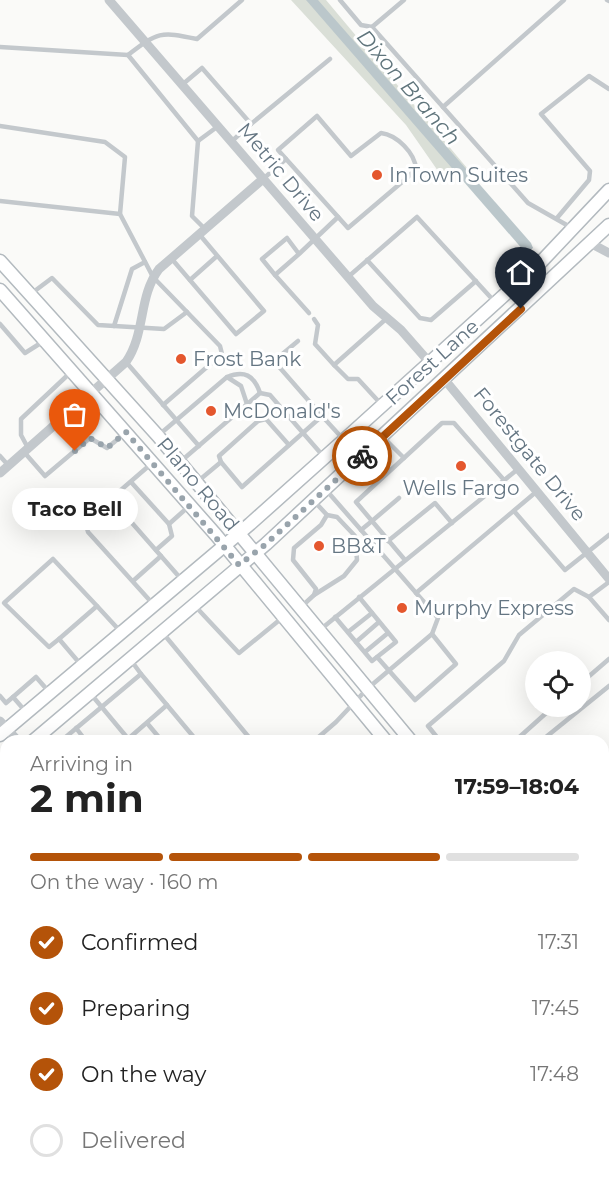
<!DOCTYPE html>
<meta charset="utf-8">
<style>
:root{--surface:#fff;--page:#f2f2f2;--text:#222;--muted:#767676;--line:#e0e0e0;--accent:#b45309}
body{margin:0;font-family:Montserrat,sans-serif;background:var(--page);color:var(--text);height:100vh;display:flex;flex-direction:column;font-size:22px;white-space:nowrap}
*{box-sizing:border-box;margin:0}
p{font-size:20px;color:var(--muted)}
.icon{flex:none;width:33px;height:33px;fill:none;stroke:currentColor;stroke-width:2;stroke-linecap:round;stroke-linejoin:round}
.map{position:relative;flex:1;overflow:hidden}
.details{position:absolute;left:0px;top:735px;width:609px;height:450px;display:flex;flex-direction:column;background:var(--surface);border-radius:18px 18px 0 0;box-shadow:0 6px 24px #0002}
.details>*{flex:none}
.buttons{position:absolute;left:525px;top:651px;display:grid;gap:12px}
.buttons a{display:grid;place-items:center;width:66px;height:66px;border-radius:50%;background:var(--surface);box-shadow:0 6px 24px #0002;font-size:30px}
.pin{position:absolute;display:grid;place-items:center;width:51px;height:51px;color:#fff;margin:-62px -26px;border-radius:50% 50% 50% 0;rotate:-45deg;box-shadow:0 0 6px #0007}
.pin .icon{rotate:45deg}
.courier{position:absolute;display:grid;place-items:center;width:60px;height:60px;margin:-30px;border:4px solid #b45309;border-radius:50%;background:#fff;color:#222;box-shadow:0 2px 8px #0007}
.bubble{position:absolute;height:42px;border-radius:21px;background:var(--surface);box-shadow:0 6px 24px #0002;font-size:20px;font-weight:700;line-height:42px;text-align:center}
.summary em{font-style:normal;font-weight:700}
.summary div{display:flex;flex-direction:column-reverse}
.summary{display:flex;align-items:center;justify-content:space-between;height:102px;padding:0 30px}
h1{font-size:39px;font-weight:700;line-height:45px}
.bar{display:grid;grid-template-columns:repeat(4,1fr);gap:9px 6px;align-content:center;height:72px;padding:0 30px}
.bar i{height:8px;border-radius:4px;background:var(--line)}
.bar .active{background:var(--accent)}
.bar p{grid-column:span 4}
ol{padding:0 30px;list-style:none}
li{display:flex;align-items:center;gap:18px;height:66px}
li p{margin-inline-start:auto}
li .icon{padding:6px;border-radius:50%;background:var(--accent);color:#fff;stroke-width:4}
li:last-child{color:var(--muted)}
li i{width:33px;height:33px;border:3px solid var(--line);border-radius:50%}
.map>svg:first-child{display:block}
.green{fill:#dadfd7}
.water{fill:#bbc7cb}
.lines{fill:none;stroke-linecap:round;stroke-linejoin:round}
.secondary-casing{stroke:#b3babf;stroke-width:15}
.service{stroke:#c3c8cc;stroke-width:4.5}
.minor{stroke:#c3c8cc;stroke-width:9}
.secondary{stroke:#fff;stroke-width:12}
.done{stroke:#99a4ac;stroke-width:6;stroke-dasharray:0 10.8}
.route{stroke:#b45309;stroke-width:8}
.poi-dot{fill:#e4572e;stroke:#fff;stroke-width:2}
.labels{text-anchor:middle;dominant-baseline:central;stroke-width:6;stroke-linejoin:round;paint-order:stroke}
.street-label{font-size:20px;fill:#657683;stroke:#fff}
.poi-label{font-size:20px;fill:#657683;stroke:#fff;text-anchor:start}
.water-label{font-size:21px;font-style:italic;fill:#60757c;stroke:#fff}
</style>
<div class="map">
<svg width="609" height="1185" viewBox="0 0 609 1185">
<rect width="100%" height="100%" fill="#fafaf8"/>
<polygon class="green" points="291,0 326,0 467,168 445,181 406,125"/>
<polygon class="water" points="306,0 318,0 531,243 533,248 528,252 524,251"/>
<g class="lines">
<g class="secondary-casing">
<g id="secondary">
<polyline points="0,261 158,436 411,741"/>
<polyline points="0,290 216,535 386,741"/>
<polyline points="0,735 250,524 344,440 542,261 609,190"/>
<polyline points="33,741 266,544 609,225"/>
<polyline points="0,769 6,764"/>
<polyline points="603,976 609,983"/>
<polyline points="603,1008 609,1015"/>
</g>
</g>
<g class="service">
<polyline points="340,0 361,25 372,27"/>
<polyline points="404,0 372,27 528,203 572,228"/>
<polyline points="607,0 609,1"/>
<path d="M0,47l128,8c30,-23 32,-24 69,-16l45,-39"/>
<polyline points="128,55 198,141 192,216 205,229"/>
<polyline points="183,84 202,68 251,124 232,141"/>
<polyline points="443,107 564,0"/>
<path d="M317,116l34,40 30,-23c16,2 34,20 35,36l-8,8 -60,51 -70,-78z"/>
<polyline points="251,124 330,59"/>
<polyline points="0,126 105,142 125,157 120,214 153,277 220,346 222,354 163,405"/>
<polyline points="198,141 217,127"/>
<polyline points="263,179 286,159"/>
<polyline points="0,201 120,214"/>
<polyline points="557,218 589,180 590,171 541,114 589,76 609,89"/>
<polyline points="299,254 275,275 262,259 287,238 299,254 338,217"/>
<polyline points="171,258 236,334 264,311 199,234"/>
<polyline points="367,260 420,318 431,320 476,281"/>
<polyline points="275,275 309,313"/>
<polyline points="348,277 417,217 494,301"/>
<polyline points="190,280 217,256"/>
<polyline points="32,293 52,278 98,325 164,329 187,312"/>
<polyline points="314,319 318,325 315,344 334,365"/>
<polyline points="0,324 25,353 44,341"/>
<polyline points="114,326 132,269 145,262"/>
<polyline points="298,341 274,361 322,416"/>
<polyline points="126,362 199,446"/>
<polyline points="227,377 241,386 247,404"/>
<polyline points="381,404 358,379 348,379 334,365 386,319"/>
<path d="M160,434l67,-57c17,-7 27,-2 33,16"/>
<polyline points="383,437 404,458"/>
<polyline points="28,448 21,435 21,419 71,372"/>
<polyline points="24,452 45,476 90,438 107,448 124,434"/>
<polyline points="0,456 8,465"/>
<polyline points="180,462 260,393 270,395 324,457"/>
<polyline points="221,462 219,456 258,421 266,419 289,445"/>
<polyline points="151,464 85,521 88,532 153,604"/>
<polyline points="131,482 169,524"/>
<polyline points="197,482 221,462 242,487 322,416 344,440"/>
<polyline points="399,498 372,521 405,560"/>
<polyline points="111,499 182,580"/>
<polyline points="514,511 565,570 609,535"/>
<polyline points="361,530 372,521 356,502 442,423 454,423 504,480"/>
<polyline points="388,541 435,503 452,523"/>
<polyline points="156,550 172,536 169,524 188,507"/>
<polyline points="133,581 161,556"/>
<polyline points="609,582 589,597 609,620"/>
<polyline points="416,593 536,492"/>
<polyline points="314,595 344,576 357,560 355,536 337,517 327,515"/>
<polyline points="359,597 396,642 377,657"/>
<polyline points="195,606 239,653 282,618"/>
<polyline points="301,607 314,595 316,589 293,560 294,548 321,525 327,515 315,502"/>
<polyline points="335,617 372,661 377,657 415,700 456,664 432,634"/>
<polyline points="321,629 518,469"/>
<polyline points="162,632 252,741"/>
<polyline points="348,632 372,613"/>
<polyline points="59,639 49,647 4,603 53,559 97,606"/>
<polyline points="356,642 379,622"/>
<polyline points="365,652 388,633"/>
<polyline points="82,666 59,639 97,606 120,631"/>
<polyline points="141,674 197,741"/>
<polyline points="580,684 609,659"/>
<polyline points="90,693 130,741"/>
<polyline points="0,696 6,703 13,697 26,712"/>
<polyline points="13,697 36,677 50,693"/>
<polyline points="147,723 162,741"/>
<polyline points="76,728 86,741"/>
<polyline points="128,739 167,705"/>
<polyline points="61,741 141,674 130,659"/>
<polyline points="314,741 336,722 367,689 432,634 438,618 327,491"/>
<polyline points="440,741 428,726 504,661 519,635 574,589 589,597"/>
<polyline points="515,741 554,706"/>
<polyline points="541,741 609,686"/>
<polyline points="603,776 609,772"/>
<polyline points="603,803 609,796"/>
<polyline points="3,851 6,873"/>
<polyline points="603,889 609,884"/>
<polyline points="603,924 609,919"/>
<polyline points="603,940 609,947"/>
<polyline points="0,946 6,952"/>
<polyline points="0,1078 6,1073"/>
<polyline points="70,1185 77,1179"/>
<polyline points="267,1185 274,1179"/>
<polyline points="467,1185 474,1179"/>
</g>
<g class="minor">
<polyline points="109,0 373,306 401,330 430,363"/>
<polyline points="592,244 609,253"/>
<polyline points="445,380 609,579"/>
<path d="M0,473l126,-111c20,-29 12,-65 33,-93l104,-90"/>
<polyline points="0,721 18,741"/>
<polyline points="603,1122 609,1133 603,1154"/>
<polyline points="0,1161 6,1156"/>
<polyline points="171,1185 178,1179"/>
<polyline points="369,1185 376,1179"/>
<polyline points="567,1185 574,1179"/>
</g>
<use href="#secondary" class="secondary"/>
</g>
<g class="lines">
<polyline class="done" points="75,451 90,438 107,448 126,432 239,565 266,544 362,456"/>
<polyline class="route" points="362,456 521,309"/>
</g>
<g class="poi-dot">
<circle cx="377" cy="175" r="6"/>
<circle cx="181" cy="359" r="6"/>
<circle cx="211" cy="411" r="6"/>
<circle cx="461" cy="466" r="6"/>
<circle cx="319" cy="546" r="6"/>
<circle cx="402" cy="608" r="6"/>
</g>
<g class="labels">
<g class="street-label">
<text transform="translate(281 172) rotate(50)">Metric Drive</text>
<text transform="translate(432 362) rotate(-42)">Forest Lane</text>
<text transform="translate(530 454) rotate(51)">Forestgate Drive</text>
<text transform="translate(198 484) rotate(50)">Plano Road</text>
</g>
<g class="poi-label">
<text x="389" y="175">InTown Suites</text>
<text x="193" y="359">Frost Bank</text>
<text x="223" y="411">McDonald's</text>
<text x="461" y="488" text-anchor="middle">Wells Fargo</text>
<text x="331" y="546">BB&amp;T</text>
<text x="414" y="608">Murphy Express</text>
</g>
<g class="water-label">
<text transform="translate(409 87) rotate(49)">Dixon Branch</text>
</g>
</g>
</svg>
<div class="buttons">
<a><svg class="icon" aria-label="locate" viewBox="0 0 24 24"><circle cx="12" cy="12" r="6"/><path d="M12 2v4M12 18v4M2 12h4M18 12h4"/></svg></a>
</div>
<div class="pin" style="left:75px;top:451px;background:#ea580c"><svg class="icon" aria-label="bag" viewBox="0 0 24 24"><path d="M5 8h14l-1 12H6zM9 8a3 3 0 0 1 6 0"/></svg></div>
<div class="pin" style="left:521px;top:309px;background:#1f2937"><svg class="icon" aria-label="home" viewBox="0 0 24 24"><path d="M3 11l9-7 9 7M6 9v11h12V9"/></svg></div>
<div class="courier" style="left:362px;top:456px"><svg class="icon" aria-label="bike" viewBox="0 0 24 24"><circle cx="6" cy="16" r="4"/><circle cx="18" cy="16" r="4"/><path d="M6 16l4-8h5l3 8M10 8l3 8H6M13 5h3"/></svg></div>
<div class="bubble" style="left:12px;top:488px;width:126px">Taco Bell</div>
<section class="details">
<div class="summary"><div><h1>2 min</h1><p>Arriving in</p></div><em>17:59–18:04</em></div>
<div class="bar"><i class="active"></i><i class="active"></i><i class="active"></i><i></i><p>On the way · 160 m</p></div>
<ol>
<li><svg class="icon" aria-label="check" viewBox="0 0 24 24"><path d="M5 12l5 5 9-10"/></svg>Confirmed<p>17:31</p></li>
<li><svg class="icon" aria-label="check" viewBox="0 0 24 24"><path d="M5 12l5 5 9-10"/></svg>Preparing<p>17:45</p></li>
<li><svg class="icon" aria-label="check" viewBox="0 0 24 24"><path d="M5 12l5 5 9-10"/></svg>On the way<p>17:48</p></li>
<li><i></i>Delivered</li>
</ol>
</section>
</div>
